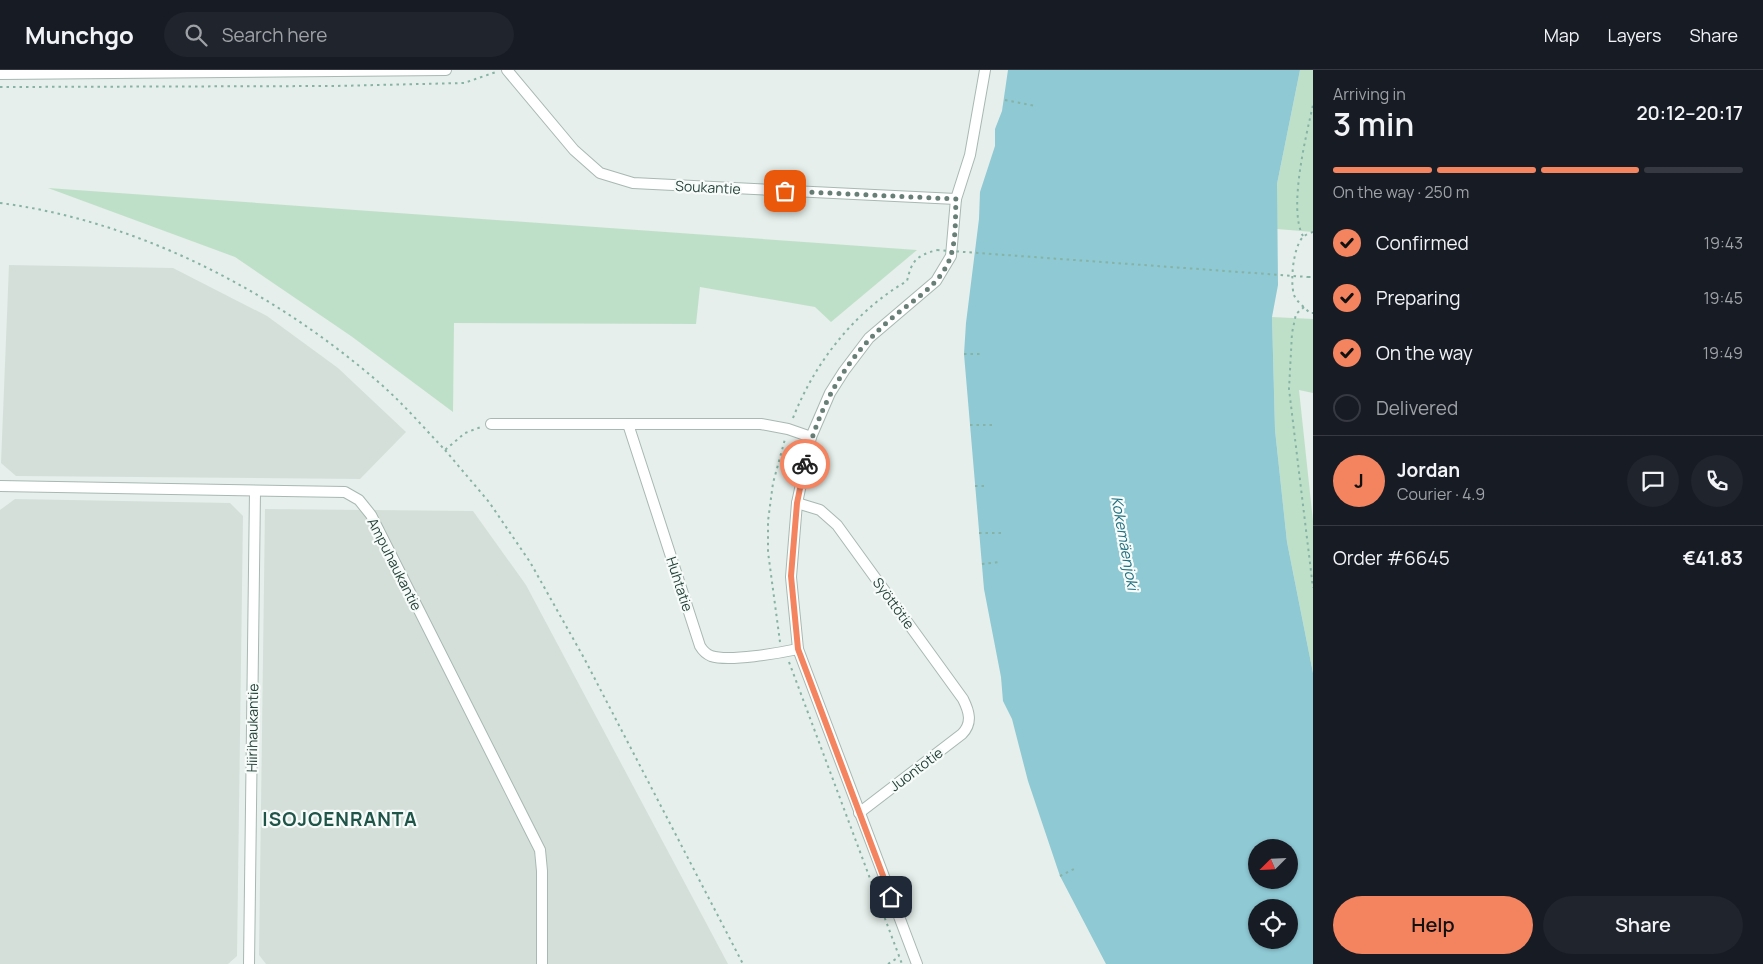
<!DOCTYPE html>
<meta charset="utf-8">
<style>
:root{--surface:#171b24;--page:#20242c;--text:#f1f3f6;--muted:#9ea1a6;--line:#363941;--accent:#f4845f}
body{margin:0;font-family:Manrope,sans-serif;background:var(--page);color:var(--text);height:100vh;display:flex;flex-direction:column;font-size:19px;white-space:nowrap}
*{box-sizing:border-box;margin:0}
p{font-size:16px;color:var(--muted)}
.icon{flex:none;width:28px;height:28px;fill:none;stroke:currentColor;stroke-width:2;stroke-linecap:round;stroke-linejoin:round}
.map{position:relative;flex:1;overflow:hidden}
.side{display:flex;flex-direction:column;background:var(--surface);width:450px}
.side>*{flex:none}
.needle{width:32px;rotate:246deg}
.tools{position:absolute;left:1248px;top:769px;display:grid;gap:10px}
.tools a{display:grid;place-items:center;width:50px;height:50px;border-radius:50%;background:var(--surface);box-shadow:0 1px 4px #0004;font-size:25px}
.pin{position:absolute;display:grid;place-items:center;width:42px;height:42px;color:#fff;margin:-21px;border-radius:10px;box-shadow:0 2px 8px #0006}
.courier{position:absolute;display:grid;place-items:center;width:50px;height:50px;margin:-25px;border:4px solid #f4845f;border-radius:50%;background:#fff;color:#222;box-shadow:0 1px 6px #0007}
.headline em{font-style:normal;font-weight:600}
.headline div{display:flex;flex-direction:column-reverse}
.headline{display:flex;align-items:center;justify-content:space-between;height:85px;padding:0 20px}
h1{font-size:32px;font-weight:600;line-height:38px}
.bar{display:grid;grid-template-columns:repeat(4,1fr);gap:8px 5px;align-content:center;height:60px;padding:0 20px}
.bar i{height:6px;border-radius:4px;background:var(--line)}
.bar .selected{background:var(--accent)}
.bar p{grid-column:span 4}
.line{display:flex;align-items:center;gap:12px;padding:0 20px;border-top:1px solid var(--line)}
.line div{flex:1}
.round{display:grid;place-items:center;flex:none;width:52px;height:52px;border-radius:26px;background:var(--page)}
ol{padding:0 20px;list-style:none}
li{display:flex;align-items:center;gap:15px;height:55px}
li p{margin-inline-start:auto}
li .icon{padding:5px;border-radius:50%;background:var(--accent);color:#111;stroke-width:4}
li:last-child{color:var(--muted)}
li i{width:28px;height:28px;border:2px solid var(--line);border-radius:50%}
.button{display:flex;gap:10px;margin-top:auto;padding:10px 20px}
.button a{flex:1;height:58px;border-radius:30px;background:var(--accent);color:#111;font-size:20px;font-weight:600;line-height:58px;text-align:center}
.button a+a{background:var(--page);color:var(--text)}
header{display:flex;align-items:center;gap:30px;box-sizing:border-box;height:70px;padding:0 25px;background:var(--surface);border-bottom:1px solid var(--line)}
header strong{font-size:24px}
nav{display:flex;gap:28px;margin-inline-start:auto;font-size:18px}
.search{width:350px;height:45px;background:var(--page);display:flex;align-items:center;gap:12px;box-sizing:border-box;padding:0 18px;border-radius:28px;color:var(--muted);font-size:19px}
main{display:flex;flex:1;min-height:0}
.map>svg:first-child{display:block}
.built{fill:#d4dfda}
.green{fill:#bfe0c8}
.water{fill:#8ec9d4;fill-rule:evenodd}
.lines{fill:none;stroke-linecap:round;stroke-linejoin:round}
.minor-casing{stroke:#a8b8b2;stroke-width:12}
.path{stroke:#86b3a5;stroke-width:2;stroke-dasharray:2.5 4;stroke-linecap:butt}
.minor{stroke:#fff;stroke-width:10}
.path-bridge{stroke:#86b3a5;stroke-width:2;stroke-dasharray:2.5 4;stroke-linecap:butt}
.done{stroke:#687f78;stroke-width:5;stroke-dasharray:0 9}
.route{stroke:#f4845f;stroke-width:6}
.labels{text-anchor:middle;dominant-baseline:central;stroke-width:4.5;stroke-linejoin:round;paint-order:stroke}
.street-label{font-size:14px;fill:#24423a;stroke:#f7fbf9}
.water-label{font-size:15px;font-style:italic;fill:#1c6f80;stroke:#f7fbf9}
.district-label{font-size:19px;font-weight:bold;letter-spacing:1px;fill:#1f5548;stroke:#f7fbf9}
</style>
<header>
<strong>Munchgo</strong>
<div class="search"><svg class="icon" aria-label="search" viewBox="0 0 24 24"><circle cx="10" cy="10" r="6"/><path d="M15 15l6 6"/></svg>Search here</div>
<nav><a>Map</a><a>Layers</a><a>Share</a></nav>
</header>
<main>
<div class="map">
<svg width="1313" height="894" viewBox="0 0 1313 894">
<rect width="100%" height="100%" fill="#e6efeb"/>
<g class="built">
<polygon points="9,195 173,198 267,246 338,298 406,362 360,409 16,406 1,393"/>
<polygon points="15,429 230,433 243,446 237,886 228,894 0,894 0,440"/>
<polygon points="265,439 473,441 526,515 728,894 266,894 259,885"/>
</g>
<g class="green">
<polygon points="1300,0 1313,0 1313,162 1277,159 1277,114"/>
<polygon points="48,118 917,180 831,252 815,237 700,217 696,254 454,253 453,342 351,266 235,187"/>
<polygon points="1272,247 1313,249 1313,323 1299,320 1313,451 1313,603 1287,472 1275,360"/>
</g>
<path class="water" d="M1008,0h292l-23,114 1,101 -6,32 3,113 12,112 26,131v291h-207l-46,-88 -32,-95 -16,-62 -9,-18 -2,-24 -17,-88 -20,-235 2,-31 13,-104 1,-27 15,-46v-17l7,-18zM1256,778h33v32h-33zM1256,838h33v32h-33z"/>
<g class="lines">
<g class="minor-casing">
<g id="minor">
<polyline points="507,0 574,80 600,103 633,113 956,129"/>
<polyline points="0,4 446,0"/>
<polyline points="491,354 761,354 788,359 811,367"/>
<path d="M628,354l72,222c3,5 6,8 11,10 18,6 68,-3 87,-7"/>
<polyline points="0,416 345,422 359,430 371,445 540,780 542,801 542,894"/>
<path d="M797,433l23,7 17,15 126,174c6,12 10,24 -1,35l-103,79"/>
<polyline points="249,894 255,421"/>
<polyline points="917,894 798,579 791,507 797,433 811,367 830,323 844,301 869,268 936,211 951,186 956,129 970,85 985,0"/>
</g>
</g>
<g class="path">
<polyline points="0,17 335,16 464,13 496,2"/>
<polyline points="1005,30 1036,36"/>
<path d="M0,133c138,18 271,87 376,177 25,21 47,47 69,70l20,-17 16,-6"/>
<path d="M1313,162c-3,1 -8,3 -10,5 -10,10 -13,45 -9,58 3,7 10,12 16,18h3"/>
<path d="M1303,166c-15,-27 3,-100 10,-131"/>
<polyline points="1308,207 1313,207"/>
<polyline points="1304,237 1296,244 1292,263 1289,319 1313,518"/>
<polyline points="964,284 981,284"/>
<path d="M793,348c22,-56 62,-107 114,-137 5,-21 9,-25 30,-31"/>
<polyline points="970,355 993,355"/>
<polyline points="445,380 489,432 530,492 584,588 743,894"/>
<polyline points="975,416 986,416"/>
<polyline points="979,463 1002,463"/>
<polyline points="982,494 1000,492"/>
<polyline points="780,572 768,482 768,451 773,413 785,369"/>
<polyline points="789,592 902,894"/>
<polyline points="1060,806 1074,799"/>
<polyline points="888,894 899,887"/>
</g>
<use href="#minor" class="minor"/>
<polyline class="path-bridge" points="937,180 1308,207"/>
</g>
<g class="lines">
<path class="done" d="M785,121l171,8c-1,21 1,49 -10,68 -13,23 -36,35 -55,52 -45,38 -73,88 -86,145"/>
<polyline class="route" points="805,394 797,433 791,506 798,579 891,827"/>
</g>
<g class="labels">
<g class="street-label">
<text transform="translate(708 117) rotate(3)">Soukantie</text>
<text transform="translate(395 494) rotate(63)">Ampuhaukantie</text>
<text transform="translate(680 514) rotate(72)">Huhtatie</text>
<text transform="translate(894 533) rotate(54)">Syöttötie</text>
<text transform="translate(252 658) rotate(-89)">Hiirihaukantie</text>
<text transform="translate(916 699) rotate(-37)">Juontotie</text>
</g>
<g class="water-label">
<text transform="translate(1125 473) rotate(80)">Kokemäenjoki</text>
</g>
<g class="district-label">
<text x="340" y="749">ISOJOENRANTA</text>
</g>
</g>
</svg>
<div class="tools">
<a><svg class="needle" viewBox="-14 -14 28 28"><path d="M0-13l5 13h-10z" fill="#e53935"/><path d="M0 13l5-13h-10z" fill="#9ea1a6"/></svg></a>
<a><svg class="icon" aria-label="locate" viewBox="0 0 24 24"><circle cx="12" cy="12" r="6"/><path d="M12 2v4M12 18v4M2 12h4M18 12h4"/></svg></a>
</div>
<div class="pin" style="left:785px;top:121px;background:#ea580c"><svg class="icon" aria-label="bag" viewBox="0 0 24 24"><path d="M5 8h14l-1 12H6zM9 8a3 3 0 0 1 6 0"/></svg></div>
<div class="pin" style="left:891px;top:827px;background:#1f2937"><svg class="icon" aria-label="home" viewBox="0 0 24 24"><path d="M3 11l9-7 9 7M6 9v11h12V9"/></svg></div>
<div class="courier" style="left:805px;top:394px"><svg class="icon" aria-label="bike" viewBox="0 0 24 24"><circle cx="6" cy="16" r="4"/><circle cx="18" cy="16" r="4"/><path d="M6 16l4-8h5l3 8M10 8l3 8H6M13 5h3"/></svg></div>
</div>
<section class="side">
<div class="headline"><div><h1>3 min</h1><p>Arriving in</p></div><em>20:12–20:17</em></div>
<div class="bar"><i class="selected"></i><i class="selected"></i><i class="selected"></i><i></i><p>On the way · 250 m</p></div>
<ol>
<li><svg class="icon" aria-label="check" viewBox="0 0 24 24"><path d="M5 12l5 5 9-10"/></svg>Confirmed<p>19:43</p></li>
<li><svg class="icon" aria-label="check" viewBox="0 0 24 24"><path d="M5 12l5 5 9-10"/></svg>Preparing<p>19:45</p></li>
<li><svg class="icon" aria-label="check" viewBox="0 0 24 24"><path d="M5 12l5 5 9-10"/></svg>On the way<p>19:49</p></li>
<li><i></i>Delivered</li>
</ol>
<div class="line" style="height:90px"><b class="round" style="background:var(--accent);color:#111">J</b><div><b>Jordan</b><p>Courier · 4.9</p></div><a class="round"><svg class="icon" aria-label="chat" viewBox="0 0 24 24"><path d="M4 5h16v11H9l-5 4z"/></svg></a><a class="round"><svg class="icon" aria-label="phone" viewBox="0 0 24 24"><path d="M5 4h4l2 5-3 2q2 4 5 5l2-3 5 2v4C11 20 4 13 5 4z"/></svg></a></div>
<div class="line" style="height:65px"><div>Order #6645</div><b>€41.83</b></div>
<div class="button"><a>Help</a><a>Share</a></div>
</section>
</main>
